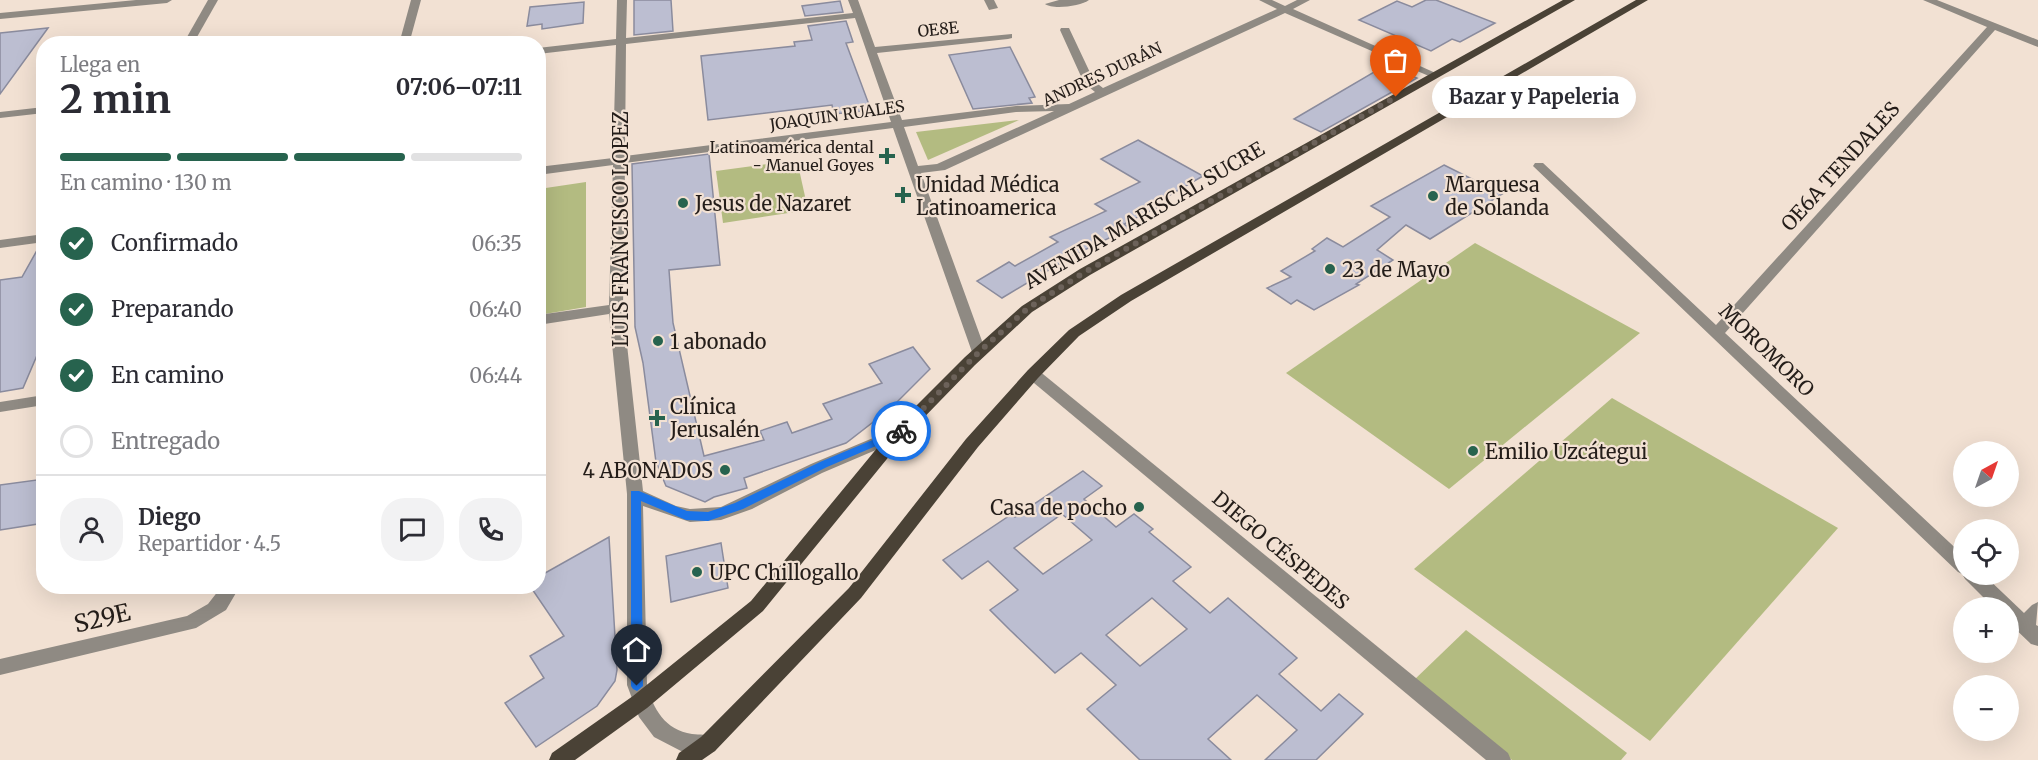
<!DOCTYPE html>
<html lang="es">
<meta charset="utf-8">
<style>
:root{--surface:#fff;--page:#f2f2f3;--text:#2b2b33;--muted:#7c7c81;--line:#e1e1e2;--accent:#27634e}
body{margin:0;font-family:Merriweather,serif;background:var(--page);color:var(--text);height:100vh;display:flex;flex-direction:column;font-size:22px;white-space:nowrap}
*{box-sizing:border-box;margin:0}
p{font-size:20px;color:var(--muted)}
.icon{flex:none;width:33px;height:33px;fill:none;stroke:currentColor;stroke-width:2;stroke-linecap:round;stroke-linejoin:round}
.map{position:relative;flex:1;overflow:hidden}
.panel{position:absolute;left:36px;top:36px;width:510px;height:558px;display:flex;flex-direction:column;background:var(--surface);border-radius:24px;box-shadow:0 6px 24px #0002}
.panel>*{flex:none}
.needle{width:39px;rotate:40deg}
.buttons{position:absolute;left:1953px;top:441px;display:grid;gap:12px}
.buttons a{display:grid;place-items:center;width:66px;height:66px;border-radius:50%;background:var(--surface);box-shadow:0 6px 24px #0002;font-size:30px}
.pin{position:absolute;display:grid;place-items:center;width:51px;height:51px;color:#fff;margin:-62px -26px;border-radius:50% 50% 50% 0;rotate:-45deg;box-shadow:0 0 6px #0007}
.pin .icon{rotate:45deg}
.courier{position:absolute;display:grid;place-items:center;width:60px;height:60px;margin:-30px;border:4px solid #1a73e8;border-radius:50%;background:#fff;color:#222;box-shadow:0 2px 8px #0007}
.bubble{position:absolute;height:42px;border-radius:21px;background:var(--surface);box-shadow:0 6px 24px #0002;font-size:20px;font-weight:700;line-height:42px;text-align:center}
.head em{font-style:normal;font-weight:700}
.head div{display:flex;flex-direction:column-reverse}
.head{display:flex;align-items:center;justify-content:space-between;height:102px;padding:0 24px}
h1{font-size:39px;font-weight:700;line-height:45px}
.bar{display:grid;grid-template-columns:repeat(4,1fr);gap:9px 6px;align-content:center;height:72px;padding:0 24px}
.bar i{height:8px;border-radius:4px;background:var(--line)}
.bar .active{background:var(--accent)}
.bar p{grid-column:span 4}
.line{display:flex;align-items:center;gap:15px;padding:0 24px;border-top:2px solid var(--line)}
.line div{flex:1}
.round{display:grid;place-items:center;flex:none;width:63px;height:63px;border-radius:24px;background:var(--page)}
ol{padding:0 24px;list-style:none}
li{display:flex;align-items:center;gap:18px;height:66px}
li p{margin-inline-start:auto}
li .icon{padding:6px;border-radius:50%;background:var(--accent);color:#fff;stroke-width:4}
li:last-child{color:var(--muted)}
li i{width:33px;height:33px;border:3px solid var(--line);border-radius:50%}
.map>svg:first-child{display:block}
.green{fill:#b3bb81}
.building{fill:#bcbed1;stroke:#8a8b9d;stroke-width:1.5;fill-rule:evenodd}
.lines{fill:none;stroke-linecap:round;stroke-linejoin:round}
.minor{fill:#8f8a83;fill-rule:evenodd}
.major{fill:#4a4236;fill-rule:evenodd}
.route{fill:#1a73e8}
.done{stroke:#6c625a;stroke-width:6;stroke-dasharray:0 10.8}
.poi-dot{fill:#27634e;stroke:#f2e1d3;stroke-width:2}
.labels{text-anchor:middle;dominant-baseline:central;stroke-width:4.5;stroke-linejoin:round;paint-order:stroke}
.far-street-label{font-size:16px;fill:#241d19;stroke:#f2e1d3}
.far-poi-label{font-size:16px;fill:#241d19;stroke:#f2e1d3;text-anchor:end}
.street-label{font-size:20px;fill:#241d19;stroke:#f2e1d3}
.poi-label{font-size:20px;fill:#241d19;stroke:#f2e1d3;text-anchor:start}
.near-street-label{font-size:24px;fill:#241d19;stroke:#f2e1d3}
</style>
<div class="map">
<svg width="2038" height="760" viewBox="0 0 2038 760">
<rect width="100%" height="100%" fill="#f2e1d3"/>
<g class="green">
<polygon points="1019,120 928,160 916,132"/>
<polygon points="797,160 808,210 723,223 716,171"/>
<polygon points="586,182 586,307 539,315 539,189"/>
<polygon points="1475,243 1640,333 1449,489 1286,373"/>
<polygon points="1612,398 1838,528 1650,741 1414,569"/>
<polygon points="1466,630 1627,753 1621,760 1512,760 1413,681"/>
</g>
<g class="building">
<polygon points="634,0 671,0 673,31 634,35"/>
<polygon points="1426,0 1436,0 1495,23 1460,42 1452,39 1431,51 1359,20 1397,1 1412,7"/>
<polygon points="840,1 843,12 805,16 802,6"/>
<polygon points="584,2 583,23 542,29 542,24 527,26 530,7"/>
<polygon points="846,21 853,42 846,43 871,110 834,114 832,105 708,120 701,56 795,46 794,42 812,40 808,26"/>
<polygon points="48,28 0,94 0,33"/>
<polygon points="1010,47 1035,97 1029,98 1032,103 973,109 949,55"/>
<polygon points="1386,65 1417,78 1321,132 1294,119"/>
<polygon points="1138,140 1203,176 1161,200 1166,203 1124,224 1130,228 1074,255 1002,298 977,281 1009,262 1015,266 1058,242 1050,237 1106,211 1095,204 1140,182 1101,159"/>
<polygon points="709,154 720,265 669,270 673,323 704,456 764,440 760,431 787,422 792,433 832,419 823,404 882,383 869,364 913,347 930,369 890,409 846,443 744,478 747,488 714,497 705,502 666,486 656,462 643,363 635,327 632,164"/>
<polygon points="1444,165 1502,194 1430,239 1406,225 1377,250 1393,260 1356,284 1359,285 1314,310 1297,300 1291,304 1267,288 1291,277 1281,271 1315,251 1312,249 1327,238 1343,247 1390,217 1371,206"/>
<polygon points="44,244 44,339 23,388 0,392 0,280 22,277 40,245"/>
<path d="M1083,471l19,15 -18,13 32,28 18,-13 19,15 -4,3 42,35 -18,14 37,32 18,-15 69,60 -18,16 42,37 18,-17 24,20 -47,46h-51l32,-30 -40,-35 -49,44 23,21h-91l-53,-51 29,-24 -35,-32 -26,20 -45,-43 -20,-20 28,-20 -30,-29 -26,18 -19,-19 69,-46 3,3zM1062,514l30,26 -49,34 -29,-26zM1152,598l35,31 -47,37 -34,-31z"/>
<polygon points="44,479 44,523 0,530 0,485"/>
<polygon points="609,537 617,670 615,681 597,706 536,747 505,703 544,678 530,656 564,636 530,586 538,586 538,577"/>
<polygon points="721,543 728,588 671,602 666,556"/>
</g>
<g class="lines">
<g class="minor">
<polygon points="136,0 172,0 167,3 0,19 0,13"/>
<polygon points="208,0 218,0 193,44 183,44"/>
<polygon points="411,0 421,0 409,44 399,44"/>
<path d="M617,0h10l-1,38 227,-25 -5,-13h10l17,47 137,-13v4l-4,1 -131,14 25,67 114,-14 53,-2 26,-12 -11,-9 -24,-53 1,-2h8l25,53 9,7 174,-79 -18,-9h13l13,6 12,-6h13l-17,9 147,66 -5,3 -4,-1 -146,-64 -340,157 -24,3 65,179 -7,5 -7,-5 -79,-224 -268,35 -2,145 20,183 33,15 14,3 31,-2 90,-43 81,-34h12l2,4 -2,4 -82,35 -70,36 -31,11 -31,2 -47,-16 4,179c6,24 18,45 45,49 8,1 15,0 23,3l3,7 -3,7 -7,2 -27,-2 -27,-14 -15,-20 -12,-32v-191l-18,-180 -71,11v-10l71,-10 4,-140 -75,10v-8l75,-9 3,-113 -78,9v-6l78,-9zM855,18l36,104 -266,34 1,-112zM1054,111l-117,53 -19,2 -14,-39 112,-15z"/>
<polygon points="984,0 994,0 998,8 989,10"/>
<path d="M1059,0h30c-8,6 -36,10 -44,4z"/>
<polygon points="1923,0 1937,0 2038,40 2038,47 1995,30 1725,333 1964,556 1964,574 1983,574 2024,613 2032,605 2038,602 2036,625 2038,626 2038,646 2031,644 2008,622 2008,608 1994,608 1965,579 1962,574 1958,572 1533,166 1535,163 1543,163 1716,325 1987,27"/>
<polygon points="44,107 44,113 0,118 0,112"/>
<polygon points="44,234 44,242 0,248 0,240"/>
<polygon points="1033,369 1038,370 1508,753 1511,760 1486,760 1028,378 1026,374"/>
<polygon points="44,395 44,405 0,412 0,402"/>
<polygon points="222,586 240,586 226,610 196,628 0,675 0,659 187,616 208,604"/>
</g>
<g class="major">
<polygon points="1563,0 1575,0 1090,275 1032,312 975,365 904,438 763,611 647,708 575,760 549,760 552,753 633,696 751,601 892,430 965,357 1022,306 1080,269"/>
<polygon points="1636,0 1648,0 1131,301 1079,336 1038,378 978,447 861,598 715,751 702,760 676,760 679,753 701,737 849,588 966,439 1028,370 1069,330 1121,295"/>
</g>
</g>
<polygon class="route" points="901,428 906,431 904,434 827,467 743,509 708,521 686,520 641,501 643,686 637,691 633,689 631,686 631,491 639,491 687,511 708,512 735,503 820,462"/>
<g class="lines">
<polyline class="done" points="901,431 979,352 1027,309 1085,272 1396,97"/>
</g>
<g class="poi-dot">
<path d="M884 147h6v6h6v6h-6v6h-6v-6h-6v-6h6z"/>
<path d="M900 186h6v6h6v6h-6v6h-6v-6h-6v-6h6z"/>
<circle cx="1433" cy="196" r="6"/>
<circle cx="683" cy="203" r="6"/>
<circle cx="1330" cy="269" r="6"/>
<circle cx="658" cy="341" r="6"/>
<path d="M654 409h6v6h6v6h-6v6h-6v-6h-6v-6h6z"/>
<circle cx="1473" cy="451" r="6"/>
<circle cx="725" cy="470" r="6"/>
<circle cx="1139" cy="507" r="6"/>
<circle cx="697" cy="572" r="6"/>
</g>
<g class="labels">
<g class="far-street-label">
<text transform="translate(938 29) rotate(-6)">OE8E</text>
<text transform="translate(1102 74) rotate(-25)">ANDRES DURÁN</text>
<text transform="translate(837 115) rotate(-8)">JOAQUIN RUALES</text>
</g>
<g class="far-poi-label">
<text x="874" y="147">Latinoamérica dental<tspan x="874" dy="18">- Manuel Goyes</tspan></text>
</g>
<g class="street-label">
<text transform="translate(1840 166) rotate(-48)">OE6A TENDALES</text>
<text transform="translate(1144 215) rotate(-30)">AVENIDA MARISCAL SUCRE</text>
<text transform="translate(620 229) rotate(-90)">LUIS FRANCISCO LOPEZ</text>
<text transform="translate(1767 350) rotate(44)">MOROMORO</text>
<text transform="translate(1281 550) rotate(40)">DIEGO CÉSPEDES</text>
</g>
<g class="poi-label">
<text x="916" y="184">Unidad Médica<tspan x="916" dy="23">Latinoamerica</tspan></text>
<text x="1445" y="184">Marquesa<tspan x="1445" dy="23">de Solanda</tspan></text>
<text x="695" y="203">Jesus de Nazaret</text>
<text x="1342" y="269">23 de Mayo</text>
<text x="670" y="341">1 abonado</text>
<text x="670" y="406">Clínica<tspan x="670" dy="23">Jerusalén</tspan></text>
<text x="1485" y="451">Emilio Uzcátegui</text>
<text x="713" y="470" text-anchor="end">4 ABONADOS</text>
<text x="1127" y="507" text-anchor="end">Casa de pocho</text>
<text x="709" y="572">UPC Chillogallo</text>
</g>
<g class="near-street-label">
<text transform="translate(102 618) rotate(-13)">S29E</text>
</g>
</g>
</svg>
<div class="buttons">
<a><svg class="needle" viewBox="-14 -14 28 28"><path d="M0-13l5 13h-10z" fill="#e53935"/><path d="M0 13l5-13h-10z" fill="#7c7c81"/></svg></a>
<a><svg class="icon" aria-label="locate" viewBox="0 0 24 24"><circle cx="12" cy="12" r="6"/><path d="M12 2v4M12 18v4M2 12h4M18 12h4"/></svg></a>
<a>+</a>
<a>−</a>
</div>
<div class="pin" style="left:1396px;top:97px;background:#ea580c"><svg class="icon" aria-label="bag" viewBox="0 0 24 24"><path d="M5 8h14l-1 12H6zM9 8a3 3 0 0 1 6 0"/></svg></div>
<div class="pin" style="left:637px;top:686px;background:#1f2937"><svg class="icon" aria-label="home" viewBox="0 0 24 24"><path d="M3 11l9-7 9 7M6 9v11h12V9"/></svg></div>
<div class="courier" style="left:901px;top:431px"><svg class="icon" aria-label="bike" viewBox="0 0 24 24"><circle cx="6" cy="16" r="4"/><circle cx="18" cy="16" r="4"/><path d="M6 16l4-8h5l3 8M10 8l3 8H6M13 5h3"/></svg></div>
<div class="bubble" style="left:1432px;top:76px;width:204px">Bazar y Papeleria</div>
<section class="panel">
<div class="head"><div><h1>2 min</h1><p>Llega en</p></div><em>07:06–07:11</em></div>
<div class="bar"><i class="active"></i><i class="active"></i><i class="active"></i><i></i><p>En camino · 130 m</p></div>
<ol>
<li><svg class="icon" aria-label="check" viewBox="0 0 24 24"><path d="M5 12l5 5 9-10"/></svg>Confirmado<p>06:35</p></li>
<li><svg class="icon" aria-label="check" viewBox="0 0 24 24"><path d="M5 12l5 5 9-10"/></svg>Preparando<p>06:40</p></li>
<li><svg class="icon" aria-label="check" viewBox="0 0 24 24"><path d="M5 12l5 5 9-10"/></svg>En camino<p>06:44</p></li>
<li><i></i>Entregado</li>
</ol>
<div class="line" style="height:108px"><a class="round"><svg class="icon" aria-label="person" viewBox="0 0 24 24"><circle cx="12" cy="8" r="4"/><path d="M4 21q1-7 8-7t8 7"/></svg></a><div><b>Diego</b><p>Repartidor · 4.5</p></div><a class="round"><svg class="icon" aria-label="chat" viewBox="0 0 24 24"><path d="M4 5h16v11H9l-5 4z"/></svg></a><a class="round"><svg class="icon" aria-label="phone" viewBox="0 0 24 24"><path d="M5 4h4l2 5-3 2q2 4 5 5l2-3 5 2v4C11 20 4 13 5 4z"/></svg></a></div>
</section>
</div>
